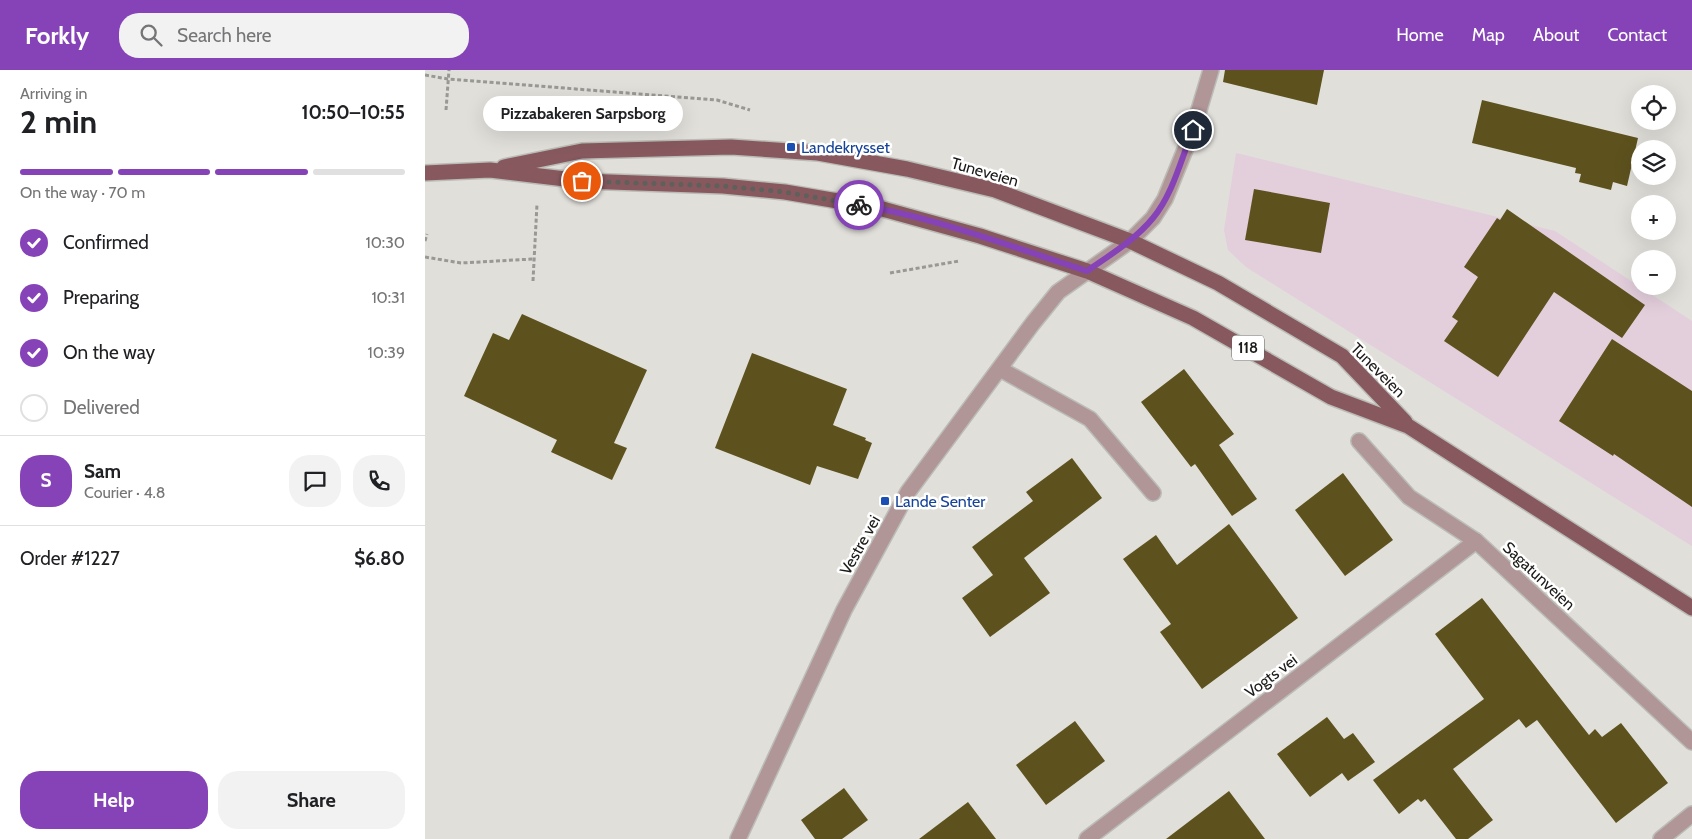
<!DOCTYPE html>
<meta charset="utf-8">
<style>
:root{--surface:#fff;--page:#f2f2f2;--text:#202124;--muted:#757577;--line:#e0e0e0;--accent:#8643b7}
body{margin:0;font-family:Cabin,sans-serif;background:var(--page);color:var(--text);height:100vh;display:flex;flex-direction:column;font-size:19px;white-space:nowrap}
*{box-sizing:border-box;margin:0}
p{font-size:16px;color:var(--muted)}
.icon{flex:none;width:28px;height:28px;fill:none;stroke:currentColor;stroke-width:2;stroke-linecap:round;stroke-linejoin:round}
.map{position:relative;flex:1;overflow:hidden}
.sheet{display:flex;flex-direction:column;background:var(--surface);width:425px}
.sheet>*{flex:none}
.controls{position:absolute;left:1206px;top:15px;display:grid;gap:10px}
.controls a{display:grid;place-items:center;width:45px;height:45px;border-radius:50%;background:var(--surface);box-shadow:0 5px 20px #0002;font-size:25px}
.pin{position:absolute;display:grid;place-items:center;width:42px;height:42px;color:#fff;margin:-21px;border:2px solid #fff;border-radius:50%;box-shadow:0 1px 5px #0007}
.courier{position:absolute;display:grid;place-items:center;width:50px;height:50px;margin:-25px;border:4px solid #8643b7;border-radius:50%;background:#fff;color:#222;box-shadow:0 1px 6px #0007}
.bubble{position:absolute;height:35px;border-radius:18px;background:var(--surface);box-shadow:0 5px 20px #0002;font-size:16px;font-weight:700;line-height:35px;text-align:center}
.overview em{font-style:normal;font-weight:700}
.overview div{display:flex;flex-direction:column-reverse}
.overview{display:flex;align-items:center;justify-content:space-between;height:85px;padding:0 20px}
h1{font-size:32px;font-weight:700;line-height:38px}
.bar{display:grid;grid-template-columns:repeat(4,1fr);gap:8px 5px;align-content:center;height:60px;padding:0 20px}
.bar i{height:6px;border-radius:4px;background:var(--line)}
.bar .current{background:var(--accent)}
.bar p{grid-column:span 4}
.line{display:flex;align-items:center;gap:12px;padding:0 20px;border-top:1px solid var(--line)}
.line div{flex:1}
.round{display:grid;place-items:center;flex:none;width:52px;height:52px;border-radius:20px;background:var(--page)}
ol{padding:0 20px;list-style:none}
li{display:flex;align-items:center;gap:15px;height:55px}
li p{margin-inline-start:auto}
li .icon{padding:5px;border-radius:50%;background:var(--accent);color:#fff;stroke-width:4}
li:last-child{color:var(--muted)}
li i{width:28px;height:28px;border:2px solid var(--line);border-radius:50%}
.primary-button{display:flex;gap:10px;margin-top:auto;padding:10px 20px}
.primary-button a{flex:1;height:58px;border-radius:20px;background:var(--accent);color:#fff;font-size:20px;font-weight:700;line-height:58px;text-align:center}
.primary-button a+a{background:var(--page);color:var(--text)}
header{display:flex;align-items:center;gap:30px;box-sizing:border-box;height:70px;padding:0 25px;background:var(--accent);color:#fff}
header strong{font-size:24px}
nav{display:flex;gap:28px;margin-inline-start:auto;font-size:18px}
.search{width:350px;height:45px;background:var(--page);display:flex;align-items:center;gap:12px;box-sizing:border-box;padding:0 18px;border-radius:20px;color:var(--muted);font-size:19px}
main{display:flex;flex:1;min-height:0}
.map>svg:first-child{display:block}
.commercial{fill:#e3cedc}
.building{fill:#5d521e}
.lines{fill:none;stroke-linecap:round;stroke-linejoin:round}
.minor-casing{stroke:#bcbcb7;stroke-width:18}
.major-casing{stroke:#bcbcb7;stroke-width:18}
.path{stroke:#989894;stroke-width:3;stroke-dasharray:4 2.5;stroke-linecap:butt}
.minor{stroke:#b19698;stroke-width:15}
.major{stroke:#87595e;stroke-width:15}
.done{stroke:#5f5f5c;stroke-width:5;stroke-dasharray:0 9}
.route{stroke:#8643b7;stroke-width:6}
.transit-dot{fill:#1a4fb4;stroke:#fff;stroke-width:2}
.labels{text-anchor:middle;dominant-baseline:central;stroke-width:5;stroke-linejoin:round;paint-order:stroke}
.shield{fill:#fff;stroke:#5f5f5d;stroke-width:1}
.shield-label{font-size:15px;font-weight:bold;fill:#1a1a18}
.transit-label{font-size:16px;fill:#164399;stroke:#fff;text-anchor:start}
.street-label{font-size:16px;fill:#1a1a18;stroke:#fff}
</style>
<header>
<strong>Forkly</strong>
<div class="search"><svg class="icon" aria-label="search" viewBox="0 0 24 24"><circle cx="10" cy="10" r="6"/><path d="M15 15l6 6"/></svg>Search here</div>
<nav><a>Home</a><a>Map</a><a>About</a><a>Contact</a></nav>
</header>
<main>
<section class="sheet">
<div class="overview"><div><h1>2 min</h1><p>Arriving in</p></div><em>10:50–10:55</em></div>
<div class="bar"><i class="current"></i><i class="current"></i><i class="current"></i><i></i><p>On the way · 70 m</p></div>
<ol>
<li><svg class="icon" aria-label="check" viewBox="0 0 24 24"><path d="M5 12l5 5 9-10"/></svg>Confirmed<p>10:30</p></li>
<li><svg class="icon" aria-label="check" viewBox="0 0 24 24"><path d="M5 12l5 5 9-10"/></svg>Preparing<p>10:31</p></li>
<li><svg class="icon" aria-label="check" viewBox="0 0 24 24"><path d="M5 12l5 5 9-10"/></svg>On the way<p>10:39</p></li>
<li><i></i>Delivered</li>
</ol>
<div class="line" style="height:90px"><b class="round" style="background:var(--accent);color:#fff">S</b><div><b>Sam</b><p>Courier · 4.8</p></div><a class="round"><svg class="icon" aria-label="chat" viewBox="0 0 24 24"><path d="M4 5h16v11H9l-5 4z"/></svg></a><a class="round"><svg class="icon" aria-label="phone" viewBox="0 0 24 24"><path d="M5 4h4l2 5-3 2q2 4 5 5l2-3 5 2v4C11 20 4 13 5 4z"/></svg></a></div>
<div class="line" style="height:65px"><div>Order #1227</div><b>$6.80</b></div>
<div class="primary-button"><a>Help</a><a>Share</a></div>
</section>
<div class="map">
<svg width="1267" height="769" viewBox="0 0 1267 769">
<rect width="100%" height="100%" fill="#e0dfda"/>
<polygon class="commercial" points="811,83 1130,161 1267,251 1267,476 821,197 803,180 799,160"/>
<g class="building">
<polygon points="800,0 899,0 892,35 798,12"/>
<polygon points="1057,30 1213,68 1202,116 1188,112 1186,120 1154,112 1156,104 1150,103 1151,98 1047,73"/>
<polygon points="829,119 905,133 896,183 820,170"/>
<polygon points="1082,139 1220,235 1197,268 1129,222 1073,307 1019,271 1033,251 1027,247 1053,207 1039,197 1072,148 1075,150"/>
<polygon points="97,244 222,300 189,373 202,378 187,410 126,382 132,370 39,326 68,263 84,270"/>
<polygon points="1187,269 1267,321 1267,437 1189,384 1188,386 1134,351"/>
<polygon points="327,283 422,319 408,355 441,368 440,370 447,373 433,409 392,396 385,415 290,378"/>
<polygon points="759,299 809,364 794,375 832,429 807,446 770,394 766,397 716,332"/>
<polygon points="647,388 677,428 599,488 625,523 565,567 537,528 568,505 547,477 608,431 601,422"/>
<polygon points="918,403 968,470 920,506 870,440"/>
<polygon points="804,454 873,548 777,619 735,562 746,554 698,489 731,465 752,495"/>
<polygon points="1057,528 1164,665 1170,659 1177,667 1196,653 1243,713 1191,753 1112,650 1101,658 1094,649 1028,699 1068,750 1043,769 1031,769 1000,729 996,732 993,729 974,744 948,710 1059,629 1010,564"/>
<polygon points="902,647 919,669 928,663 950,692 923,711 917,703 885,727 852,684"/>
<polygon points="650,651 680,691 621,735 591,695"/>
<polygon points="419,718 443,750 417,769 390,769 376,750"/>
<polygon points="804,721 840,769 741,769"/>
<polygon points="543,732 571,769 494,769"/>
</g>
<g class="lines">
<g class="minor-casing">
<g id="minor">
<polyline points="575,299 665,349 728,423"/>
<polyline points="934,371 984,427 1051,471 1267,672"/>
<polyline points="313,769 419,540 483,422 608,253 633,222 705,171 728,148 740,129 768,60 786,0"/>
<polyline points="662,769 1051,471"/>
<polyline points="1236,769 1267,744"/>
</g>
</g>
<g class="major-casing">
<g id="major">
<polyline points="79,97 157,81 306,77 393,83 482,99 570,120 705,171 793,213 917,286 980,352"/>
<polyline points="0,103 65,100 157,111 298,116 360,122 454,138 555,166 662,201 768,248 906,327 983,356 1267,538"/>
</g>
</g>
<g class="path">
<polyline points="0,5 23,9 292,30 325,40"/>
<polyline points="21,40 24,0"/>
<polyline points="0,171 2,164"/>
<polyline points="0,187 36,193 108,189"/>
<polyline points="465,203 534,191"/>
<polyline points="108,211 112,134"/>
</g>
<use href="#minor" class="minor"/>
<use href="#major" class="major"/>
</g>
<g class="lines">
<polyline class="done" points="157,111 298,116 360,122 434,135"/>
<path class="route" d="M434,135c75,12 156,43 228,66 23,-16 48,-31 66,-53 20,-24 28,-59 40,-88"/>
</g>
<g class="transit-dot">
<rect x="361" y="72" width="10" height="10" rx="2.5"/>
<rect x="455" y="426" width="10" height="10" rx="2.5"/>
</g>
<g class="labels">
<rect class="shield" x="807" y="265.5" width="32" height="25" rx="4"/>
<g class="shield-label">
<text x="823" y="278">118</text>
</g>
<g class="transit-label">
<text x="376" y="77">Landekrysset</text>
<text x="470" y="431">Lande Senter</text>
</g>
<g class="street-label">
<text transform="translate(560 102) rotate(16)">Tuneveien</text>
<text transform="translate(953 300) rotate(45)">Tuneveien</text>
<text transform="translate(435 475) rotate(-61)">Vestre vei</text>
<text transform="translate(1114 506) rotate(43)">Sagatunveien</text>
<text transform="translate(846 606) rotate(-37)">Vogts vei</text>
</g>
</g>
</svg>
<div class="controls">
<a><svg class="icon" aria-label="locate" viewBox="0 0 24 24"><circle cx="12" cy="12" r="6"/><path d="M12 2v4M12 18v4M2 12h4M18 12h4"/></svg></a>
<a><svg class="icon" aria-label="layers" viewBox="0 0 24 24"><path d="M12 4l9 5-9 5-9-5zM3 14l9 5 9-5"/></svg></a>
<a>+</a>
<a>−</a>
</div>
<div class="pin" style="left:157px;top:111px;background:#ea580c"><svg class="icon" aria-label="bag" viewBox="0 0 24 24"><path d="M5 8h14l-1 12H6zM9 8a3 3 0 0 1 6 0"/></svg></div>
<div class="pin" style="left:768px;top:60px;background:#1f2937"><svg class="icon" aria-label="home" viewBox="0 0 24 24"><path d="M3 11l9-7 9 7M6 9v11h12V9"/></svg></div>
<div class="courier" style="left:434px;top:135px"><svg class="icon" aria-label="bike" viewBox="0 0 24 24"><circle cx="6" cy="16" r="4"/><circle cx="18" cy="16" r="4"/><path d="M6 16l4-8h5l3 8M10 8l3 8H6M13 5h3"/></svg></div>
<div class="bubble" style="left:58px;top:26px;width:200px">Pizzabakeren Sarpsborg</div>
</div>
</main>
